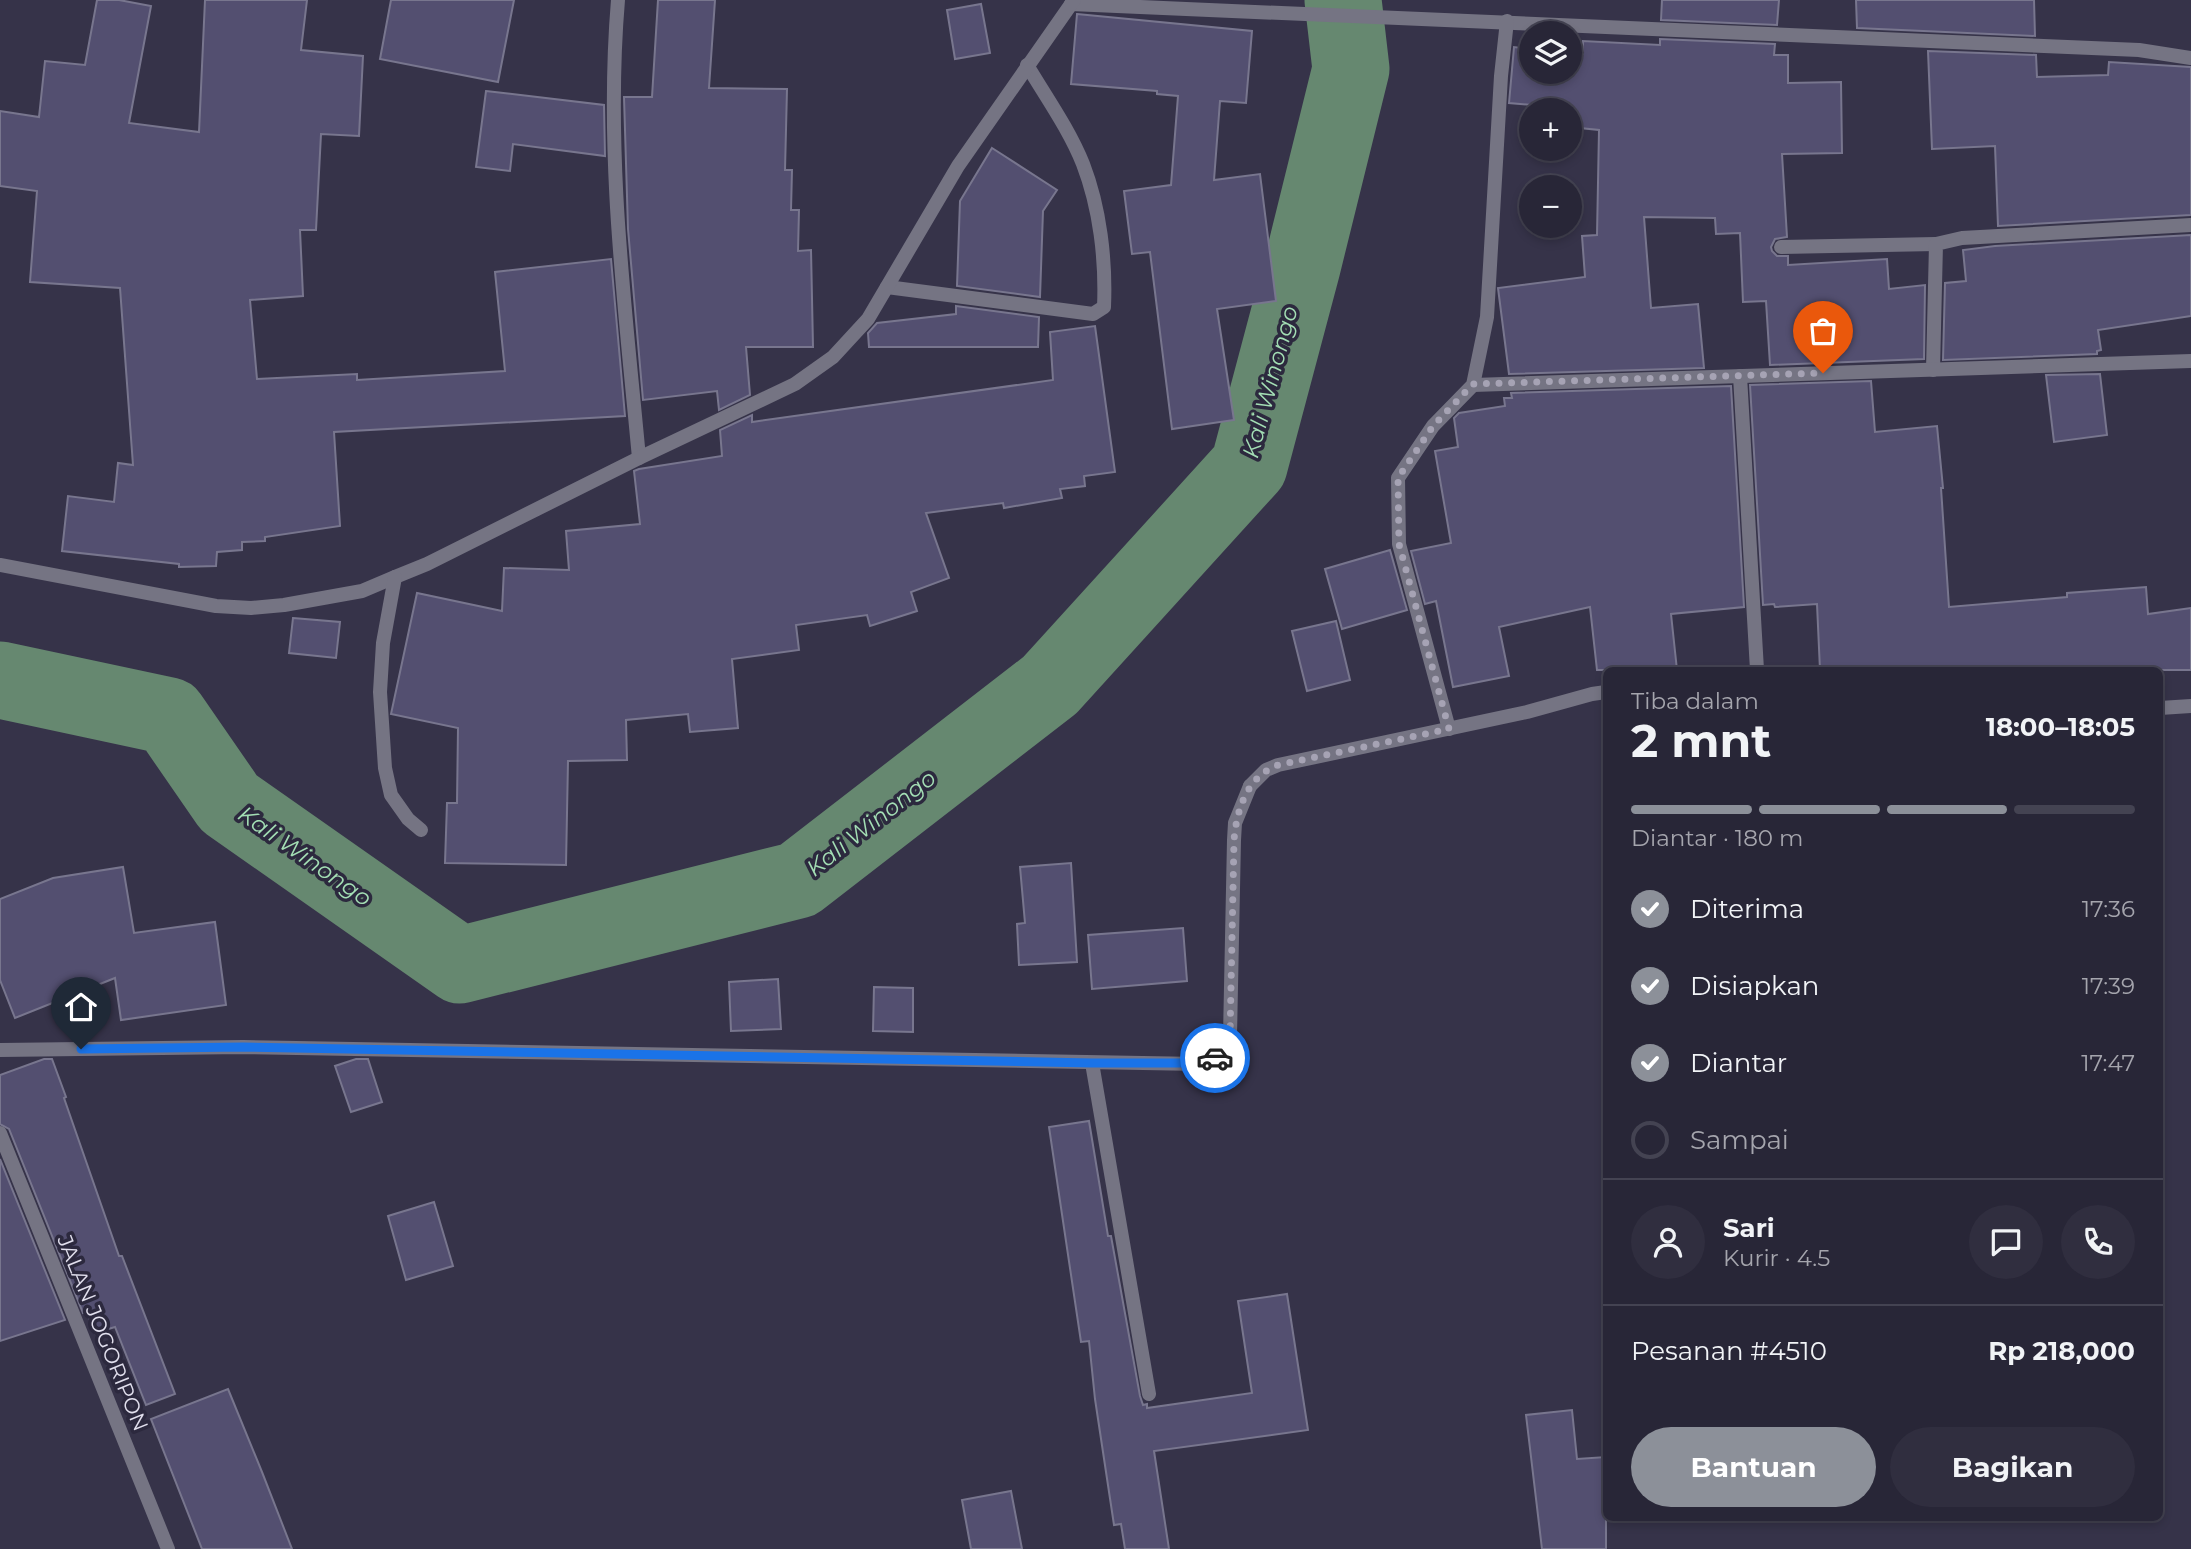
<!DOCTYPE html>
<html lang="id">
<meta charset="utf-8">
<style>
:root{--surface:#282637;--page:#302e3f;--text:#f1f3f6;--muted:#a5a5ad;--line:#444352;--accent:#8c9099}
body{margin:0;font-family:Montserrat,sans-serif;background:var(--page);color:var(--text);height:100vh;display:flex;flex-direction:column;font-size:26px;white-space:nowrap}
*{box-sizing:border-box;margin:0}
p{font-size:23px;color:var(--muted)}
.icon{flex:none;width:38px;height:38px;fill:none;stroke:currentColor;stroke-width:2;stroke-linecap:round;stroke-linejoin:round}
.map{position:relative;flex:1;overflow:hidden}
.drawer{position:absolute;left:1603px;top:667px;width:560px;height:854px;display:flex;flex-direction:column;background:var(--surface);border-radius:10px;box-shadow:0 4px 10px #0003,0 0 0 2px var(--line)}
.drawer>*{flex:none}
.controls{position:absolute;left:1519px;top:21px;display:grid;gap:14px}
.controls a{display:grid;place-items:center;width:63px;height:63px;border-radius:50%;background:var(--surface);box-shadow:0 4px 10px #0003,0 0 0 2px var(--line);font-size:35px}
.pin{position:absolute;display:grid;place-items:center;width:60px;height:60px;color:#fff;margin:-72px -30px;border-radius:50% 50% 50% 0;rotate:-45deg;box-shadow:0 0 7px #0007}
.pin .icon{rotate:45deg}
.courier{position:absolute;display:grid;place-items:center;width:70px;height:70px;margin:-35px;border:5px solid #1a73e8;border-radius:50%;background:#fff;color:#222;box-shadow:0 2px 9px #0007}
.headline em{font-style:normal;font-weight:700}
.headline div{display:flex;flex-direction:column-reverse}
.headline{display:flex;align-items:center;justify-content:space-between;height:119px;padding:0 28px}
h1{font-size:46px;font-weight:700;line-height:52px}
.bar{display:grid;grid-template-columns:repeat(4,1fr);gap:10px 7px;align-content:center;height:84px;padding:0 28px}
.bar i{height:9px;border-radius:5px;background:var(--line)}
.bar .active{background:var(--accent)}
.bar p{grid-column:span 4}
.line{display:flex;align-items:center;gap:18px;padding:0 28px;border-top:2px solid var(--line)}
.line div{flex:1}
.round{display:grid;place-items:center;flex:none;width:74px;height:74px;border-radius:37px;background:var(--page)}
ol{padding:0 28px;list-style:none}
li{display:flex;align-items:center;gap:21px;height:77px}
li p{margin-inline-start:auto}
li .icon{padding:7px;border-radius:50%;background:var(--accent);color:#fff;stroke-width:4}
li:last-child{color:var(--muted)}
li i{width:38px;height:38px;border:4px solid var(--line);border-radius:50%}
.action{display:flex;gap:14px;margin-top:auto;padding:14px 28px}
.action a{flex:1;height:80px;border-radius:42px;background:var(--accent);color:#fff;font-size:28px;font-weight:700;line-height:80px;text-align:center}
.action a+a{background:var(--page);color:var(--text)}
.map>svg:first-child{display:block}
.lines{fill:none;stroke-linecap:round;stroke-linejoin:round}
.river{stroke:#668870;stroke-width:77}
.building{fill:#534f70;stroke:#78768e;stroke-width:2}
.service{stroke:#757483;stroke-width:14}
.minor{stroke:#757483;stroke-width:14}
.tertiary{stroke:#757483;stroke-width:14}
.done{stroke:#a6a3b4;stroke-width:7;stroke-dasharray:0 12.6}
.route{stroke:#1a73e8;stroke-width:9}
.labels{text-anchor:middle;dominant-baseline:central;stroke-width:7;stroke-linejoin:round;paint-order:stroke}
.street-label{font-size:21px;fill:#e2e0ee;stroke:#2c293e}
.water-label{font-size:23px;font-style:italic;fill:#a3deb4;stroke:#2c293e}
</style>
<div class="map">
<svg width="2191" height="1549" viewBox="0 0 2191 1549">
<rect width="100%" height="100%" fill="#363349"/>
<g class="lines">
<polyline class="river" points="0,680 169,716 229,803 460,965 798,880 1050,685 1249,466 1302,267 1351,69 1343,0"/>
</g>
<g class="building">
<polygon points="97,0 119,0 151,6 129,123 199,132 205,0 307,0 301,50 363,56 359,136 321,134 316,230 300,230 303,296 250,300 257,379 357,374 357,380 505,371 495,272 611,259 625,416 334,432 340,526 265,537 265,541 242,542 242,550 217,552 216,566 179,567 179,564 62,551 68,496 114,502 118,463 133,465 120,288 30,282 37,191 0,186 0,111 39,117 45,61 85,65"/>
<polygon points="391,0 514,0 498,82 380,59"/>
<polygon points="658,0 715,0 709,88 787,89 785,170 792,170 791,210 799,210 798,251 811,250 813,347 746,347 750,395 719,410 717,391 643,400 628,229 624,97 652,97"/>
<polygon points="1662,0 1779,0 1777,25 1661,20"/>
<polygon points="1856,0 2034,0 2035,36 1857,28"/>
<polygon points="981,4 990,53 955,59 947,10"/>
<polygon points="1077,14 1252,31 1246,103 1220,101 1214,180 1260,174 1276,301 1217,309 1234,420 1172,429 1150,252 1132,254 1124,191 1171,185 1178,96 1157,94 1157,91 1071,84"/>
<polygon points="1660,39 1775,44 1774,55 1788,55 1788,83 1841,82 1842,153 1782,154 1787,237 1775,239 1771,247 1772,251 1777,256 1788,256 1788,265 1887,259 1889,289 1925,285 1924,359 1770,365 1766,301 1743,302 1740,233 1716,234 1715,218 1644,217 1651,308 1698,304 1704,368 1509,374 1498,288 1585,277 1582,236 1597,235 1599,130 1570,127 1570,110 1541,110 1542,106 1509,103 1514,47 1531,49 1531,72 1570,72 1570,53 1583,54 1583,41 1660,45"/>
<polygon points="1928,51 2036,55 2037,77 2108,75 2109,62 2191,67 2191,215 1998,226 1995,146 1932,149"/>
<polygon points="486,91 604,105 605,156 513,144 510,171 476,167"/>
<polygon points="992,148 1057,190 1043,211 1040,297 957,286 960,201"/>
<polygon points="2191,235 2191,316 2098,330 2101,350 2097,351 2097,354 1943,360 1945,283 1966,281 1963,250 1995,246"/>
<polygon points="956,306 1039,317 1038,347 869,347 868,333 877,323 956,314"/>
<polygon points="1095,326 1115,472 1084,476 1085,486 1060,489 1062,498 1004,508 1003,503 926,513 949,578 911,592 917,611 870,626 867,615 796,625 799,650 732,659 738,728 690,732 688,714 626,720 627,760 568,761 566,865 445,863 447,803 457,803 458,728 391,714 417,593 502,611 504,568 569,570 566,531 640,524 634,471 639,469 722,456 720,430 752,415 752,422 1053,380 1050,332"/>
<polygon points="2100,374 2107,435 2054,442 2046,375"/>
<polygon points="1871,381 1875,432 1937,426 1943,488 1941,488 1949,607 2067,597 2067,593 2146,587 2148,614 2191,608 2191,670 1820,670 1817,604 1775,607 1774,604 1763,605 1750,385"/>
<polygon points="1731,386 1744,607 1671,614 1677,670 1597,670 1590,607 1499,627 1509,676 1453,687 1436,601 1425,604 1411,551 1451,543 1435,451 1458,447 1454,418 1459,413 1505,406 1504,398 1512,398 1511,393"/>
<polygon points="1390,550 1407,610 1342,629 1325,569"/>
<polygon points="293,618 340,622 336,658 289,653"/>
<polygon points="1336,621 1350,680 1307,691 1292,631"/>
<polygon points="1071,863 1077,962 1019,965 1017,924 1025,923 1020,867"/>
<polygon points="123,867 134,933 215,922 226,1005 121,1020 115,978 15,1018 0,980 0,899 53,878"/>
<polygon points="1183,928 1187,981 1092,989 1088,935"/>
<polygon points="778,979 781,1029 731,1031 729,982"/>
<polygon points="874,987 913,988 913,1032 873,1031"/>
<polygon points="44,1059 52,1059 66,1097 64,1098 119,1256 122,1256 175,1394 146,1405 115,1327 95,1333 87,1312 83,1313 9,1129 0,1124 0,1075"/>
<polygon points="356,1059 368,1059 382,1102 351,1112 335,1066"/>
<polygon points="1089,1121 1108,1236 1111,1236 1140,1396 1143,1405 1147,1404 1147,1408 1252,1393 1238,1301 1287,1294 1308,1430 1154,1451 1169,1549 1125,1549 1121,1524 1114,1525 1095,1399 1089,1341 1081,1342 1049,1127"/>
<polygon points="0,1159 65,1320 0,1341"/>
<polygon points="434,1202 453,1266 406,1280 388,1216"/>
<polygon points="228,1389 262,1472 292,1549 202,1549 151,1419"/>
<polygon points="1572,1410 1577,1459 1606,1457 1606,1549 1542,1549 1526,1415"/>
<polygon points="1011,1491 1022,1549 971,1549 962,1500"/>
</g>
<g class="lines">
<g class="service">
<path d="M0,1050l243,-3 956,17c18,-5 24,-12 31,-28l4,-196 1,-17 15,-37"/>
<polyline points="1092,1063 1149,1394"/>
</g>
<g class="minor">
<path d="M618,0c-13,153 7,306 21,458"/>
<polyline points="1071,4 2139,50 2191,58"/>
<polyline points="1781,247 1936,244"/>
<path d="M887,287l206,27 11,-7c2,-47 -4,-99 -21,-143 -14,-35 -37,-67 -56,-99"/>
<polyline points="1933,370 1936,244 1962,238 2191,225"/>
<polyline points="1740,376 1757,670"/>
<polyline points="1473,385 2191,361"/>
<polyline points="0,565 216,606 251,608 284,605 362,591 395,577 427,564 639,458 795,384 833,357 868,319 958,166 1074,0"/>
<polyline points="395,577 383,643 380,692 385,768 391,795 408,819 421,830"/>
<polyline points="2160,708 2191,706"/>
<polyline points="1449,729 1399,544 1398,478 1433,426 1473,385 1487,317 1501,76 1507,21"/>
<polyline points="1250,786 1266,770 1278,765 1527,712 1592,694 1606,692"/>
</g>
<polyline class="tertiary" points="0,1133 168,1549"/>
</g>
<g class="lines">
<path class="done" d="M1215,1058l9,-7 6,-15 4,-196c3,-32 13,-63 44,-75l171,-36 -50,-185 -1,-66 35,-52 40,-42 350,-11"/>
<polyline class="route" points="81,1049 243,1047 1092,1063 1199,1063 1215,1058"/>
</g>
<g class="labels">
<g class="street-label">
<text transform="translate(103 1333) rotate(68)">JALAN JOGORIPON</text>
</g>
<g class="water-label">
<text transform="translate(1270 382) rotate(-75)">Kali Winongo</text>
<text transform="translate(871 823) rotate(-38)">Kali Winongo</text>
<text transform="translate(305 856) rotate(35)">Kali Winongo</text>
</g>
</g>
</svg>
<div class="controls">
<a><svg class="icon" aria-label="layers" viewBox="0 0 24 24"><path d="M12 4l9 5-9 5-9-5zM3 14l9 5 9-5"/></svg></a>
<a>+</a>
<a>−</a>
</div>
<div class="pin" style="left:1823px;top:373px;background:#ea580c"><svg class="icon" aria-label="bag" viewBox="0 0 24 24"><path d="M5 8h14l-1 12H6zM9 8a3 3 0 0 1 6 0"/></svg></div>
<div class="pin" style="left:81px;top:1049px;background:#1f2937"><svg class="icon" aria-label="home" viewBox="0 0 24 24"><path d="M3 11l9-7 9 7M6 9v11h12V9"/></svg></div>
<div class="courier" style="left:1215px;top:1058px"><svg class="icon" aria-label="car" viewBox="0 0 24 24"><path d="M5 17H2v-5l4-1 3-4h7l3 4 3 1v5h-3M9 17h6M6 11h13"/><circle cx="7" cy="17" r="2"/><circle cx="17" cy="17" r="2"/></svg></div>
<section class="drawer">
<div class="headline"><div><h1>2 mnt</h1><p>Tiba dalam</p></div><em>18:00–18:05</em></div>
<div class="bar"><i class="active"></i><i class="active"></i><i class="active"></i><i></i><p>Diantar · 180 m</p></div>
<ol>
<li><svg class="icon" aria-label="check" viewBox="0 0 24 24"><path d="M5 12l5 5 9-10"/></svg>Diterima<p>17:36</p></li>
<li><svg class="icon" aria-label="check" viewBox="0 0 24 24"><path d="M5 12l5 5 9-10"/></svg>Disiapkan<p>17:39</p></li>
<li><svg class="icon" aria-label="check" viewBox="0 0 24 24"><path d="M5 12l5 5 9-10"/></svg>Diantar<p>17:47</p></li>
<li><i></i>Sampai</li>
</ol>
<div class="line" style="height:126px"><a class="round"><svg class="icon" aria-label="person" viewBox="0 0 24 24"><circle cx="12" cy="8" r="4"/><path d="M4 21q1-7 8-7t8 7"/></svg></a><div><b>Sari</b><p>Kurir · 4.5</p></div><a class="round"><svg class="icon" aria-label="chat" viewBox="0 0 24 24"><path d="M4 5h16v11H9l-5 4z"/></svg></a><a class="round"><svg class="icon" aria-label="phone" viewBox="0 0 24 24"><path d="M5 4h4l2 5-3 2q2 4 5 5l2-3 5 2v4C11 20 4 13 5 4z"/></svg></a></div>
<div class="line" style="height:91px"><div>Pesanan #4510</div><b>Rp 218,000</b></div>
<div class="action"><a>Bantuan</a><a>Bagikan</a></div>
</section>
</div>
